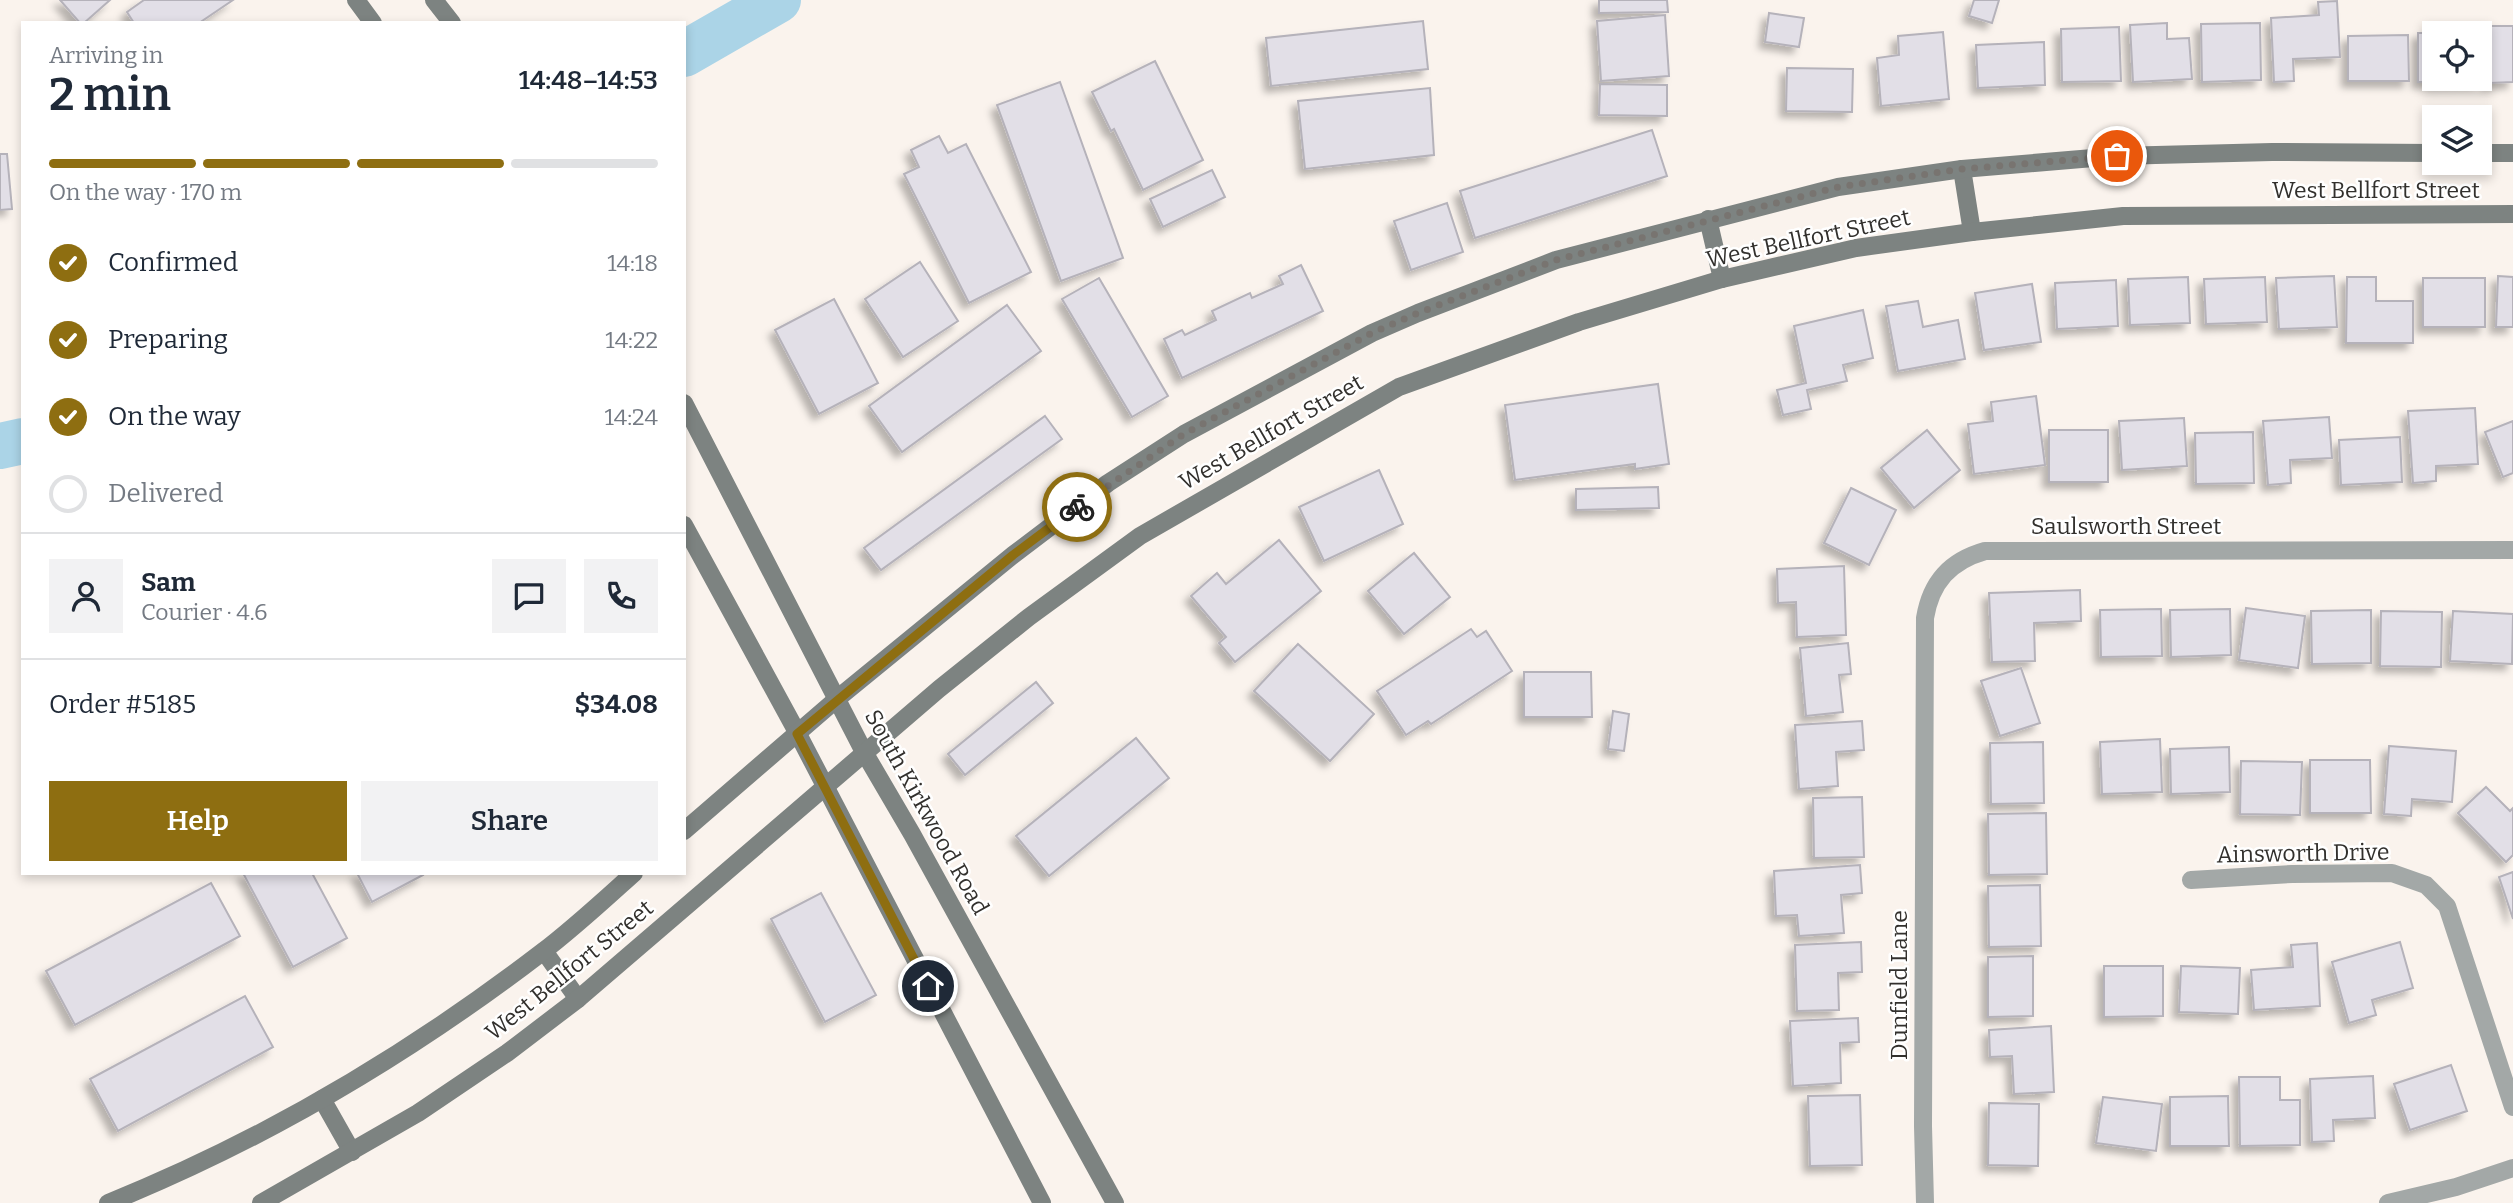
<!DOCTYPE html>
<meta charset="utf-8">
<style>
:root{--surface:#fff;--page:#f2f2f3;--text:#1f2937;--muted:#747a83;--line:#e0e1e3;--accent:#8e6e11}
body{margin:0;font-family:Bitter,serif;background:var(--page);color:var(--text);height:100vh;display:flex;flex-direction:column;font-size:26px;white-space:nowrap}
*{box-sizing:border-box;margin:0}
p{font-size:23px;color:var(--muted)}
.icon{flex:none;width:38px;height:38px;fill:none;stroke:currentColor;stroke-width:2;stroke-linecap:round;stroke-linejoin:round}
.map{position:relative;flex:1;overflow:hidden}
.drawer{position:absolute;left:21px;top:21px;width:665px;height:854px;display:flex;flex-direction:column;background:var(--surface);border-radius:0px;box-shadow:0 4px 10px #0003}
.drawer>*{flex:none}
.controls{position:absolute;left:2422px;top:21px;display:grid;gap:14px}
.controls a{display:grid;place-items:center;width:70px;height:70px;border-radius:0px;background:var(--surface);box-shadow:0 4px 10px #0003;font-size:35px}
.pin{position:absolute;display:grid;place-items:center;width:60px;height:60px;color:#fff;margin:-30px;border:4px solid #fff;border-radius:50%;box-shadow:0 2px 7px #0007}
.courier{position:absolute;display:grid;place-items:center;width:70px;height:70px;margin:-35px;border:5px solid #8e6e11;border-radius:50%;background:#fff;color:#222;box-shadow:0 2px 9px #0007}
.head em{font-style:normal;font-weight:600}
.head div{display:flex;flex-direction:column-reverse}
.head{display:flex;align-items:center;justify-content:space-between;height:119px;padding:0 28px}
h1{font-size:46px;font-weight:600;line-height:52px}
.bar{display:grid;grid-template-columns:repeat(4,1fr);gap:10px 7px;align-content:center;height:84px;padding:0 28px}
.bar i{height:9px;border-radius:5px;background:var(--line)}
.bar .active{background:var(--accent)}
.bar p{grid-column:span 4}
.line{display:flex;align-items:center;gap:18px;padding:0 28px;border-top:2px solid var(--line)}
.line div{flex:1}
.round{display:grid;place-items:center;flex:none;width:74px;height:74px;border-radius:0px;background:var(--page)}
ol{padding:0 28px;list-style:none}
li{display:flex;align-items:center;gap:21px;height:77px}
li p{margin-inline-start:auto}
li .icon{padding:7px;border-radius:50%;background:var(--accent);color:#fff;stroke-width:4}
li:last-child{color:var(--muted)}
li i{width:38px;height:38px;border:4px solid var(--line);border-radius:50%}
.primary-button{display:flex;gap:14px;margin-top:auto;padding:14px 28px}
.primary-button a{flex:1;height:80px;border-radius:0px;background:var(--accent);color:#fff;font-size:28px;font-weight:600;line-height:80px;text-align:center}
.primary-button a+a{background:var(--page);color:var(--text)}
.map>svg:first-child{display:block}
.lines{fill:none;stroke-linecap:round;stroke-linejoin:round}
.river{stroke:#abd4e7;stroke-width:46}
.building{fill:#e2dfe7;stroke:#b5b2ba;stroke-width:2;filter:url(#shadow)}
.street{stroke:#a3a8a7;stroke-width:18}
.secondary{stroke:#7d8381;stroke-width:18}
.done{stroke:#787470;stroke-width:7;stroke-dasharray:0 12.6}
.route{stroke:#8e6e11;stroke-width:9}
.labels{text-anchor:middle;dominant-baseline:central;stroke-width:5;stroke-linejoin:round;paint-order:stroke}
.street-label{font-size:23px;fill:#32302d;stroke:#fff}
</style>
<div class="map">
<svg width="2513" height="1203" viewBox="0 0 2513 1203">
<defs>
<filter id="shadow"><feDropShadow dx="-6" dy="6" stdDeviation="3.5" flood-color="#0004"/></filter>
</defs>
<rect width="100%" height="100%" fill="#faf3ed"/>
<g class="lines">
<g class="river">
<polyline points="684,54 778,0"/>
<polyline points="0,446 23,441"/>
</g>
</g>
<g class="building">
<polygon points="60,0 110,0 84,23 80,23"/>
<polygon points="144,0 233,0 199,23 134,23 127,12"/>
<polygon points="1599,0 1667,0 1668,12 1599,13"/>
<polygon points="1974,0 1999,0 1992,23 1969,16"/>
<polygon points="2337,1 2340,57 2293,59 2294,81 2274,82 2271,18 2319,15 2318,2"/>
<polygon points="1769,13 1804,18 1799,47 1765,42"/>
<polygon points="1665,15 1669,76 1601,81 1597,21"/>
<polygon points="1423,21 1428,69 1271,86 1266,38"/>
<polygon points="2167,23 2167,39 2189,38 2192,79 2133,82 2130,25"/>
<polygon points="2260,23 2261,80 2202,82 2201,24"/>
<polygon points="2488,26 2513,26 2513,82 2489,83"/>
<polygon points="2119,27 2121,81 2062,82 2061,29"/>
<polygon points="1943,32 1949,99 1881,106 1877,58 1899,55 1898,36"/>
<polygon points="2418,33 2478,33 2434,33 2434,79 2478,79 2478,81 2418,82"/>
<polygon points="2408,35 2409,81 2348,81 2348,36"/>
<polygon points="2044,42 2045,85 1978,88 1976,45"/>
<polygon points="1155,61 1203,160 1143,190 1114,129 1111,131 1092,92"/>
<polygon points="1787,68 1853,69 1852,112 1786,111"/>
<polygon points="1060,82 1123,258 1061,281 997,105"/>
<polygon points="1600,84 1667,85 1667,116 1599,115"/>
<polygon points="1430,88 1434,155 1305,169 1298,101"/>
<polygon points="1652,130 1667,176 1475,238 1460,191"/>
<polygon points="939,136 948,153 966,144 1031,272 969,303 904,174 919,167 911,150"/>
<polygon points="0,154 7,154 12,209 0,210"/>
<polygon points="1212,170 1225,197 1163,227 1150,199"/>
<polygon points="1447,203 1463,252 1411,270 1394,221"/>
<polygon points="920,262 958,321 903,357 865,299"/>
<polygon points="1301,265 1323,311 1182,378 1164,339 1182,330 1185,335 1216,320 1212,311 1250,293 1252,298 1283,284 1279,276"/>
<polygon points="2334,276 2337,327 2279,329 2276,278"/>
<polygon points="2498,276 2513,277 2513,327 2496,327"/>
<polygon points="2188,277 2190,323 2130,325 2128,279"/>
<polygon points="2265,277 2267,322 2206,324 2204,279"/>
<polygon points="2347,277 2376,277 2376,301 2413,301 2413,343 2346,343"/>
<polygon points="1099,278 1168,396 1132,417 1062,299"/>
<rect x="2423" y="278" width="62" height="49"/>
<polygon points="2116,280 2118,326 2057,329 2055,283"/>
<polygon points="2032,284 2041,342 1984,350 1975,293"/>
<polygon points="834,299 878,383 819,414 775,330"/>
<polygon points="1918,301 1923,327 1958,320 1965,359 1898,371 1886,306"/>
<polygon points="1007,305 1041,351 902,452 869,406"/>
<polygon points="1863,310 1873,358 1843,365 1847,381 1807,390 1811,409 1783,415 1777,390 1806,383 1794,326"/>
<polygon points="1658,384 1669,464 1635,469 1635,464 1515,480 1505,405"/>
<polygon points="2036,396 2045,465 1974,474 1968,424 1993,421 1991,402"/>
<polygon points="2475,408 2478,464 2436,466 2436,481 2413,483 2408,411"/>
<polygon points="1045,416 1062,439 881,570 864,548"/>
<polygon points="2329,417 2332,458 2290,460 2291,483 2268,485 2263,421"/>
<polygon points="2184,418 2187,466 2122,470 2119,421"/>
<polygon points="2513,421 2513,473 2503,477 2485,432"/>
<polygon points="1927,430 1960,470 1914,508 1881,468"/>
<rect x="2049" y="430" width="59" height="52"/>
<polygon points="2253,432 2254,483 2196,484 2195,433"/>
<polygon points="2400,437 2402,482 2341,485 2339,440"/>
<polygon points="1379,470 1403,524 1324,561 1299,507"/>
<polygon points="1658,487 1659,508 1576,510 1576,489"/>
<polygon points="1851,488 1896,510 1869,565 1824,543"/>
<polygon points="1279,540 1321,591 1235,662 1219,643 1226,637 1191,596 1217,573 1226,584"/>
<polygon points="1414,553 1450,597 1404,634 1368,591"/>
<polygon points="1844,566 1846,635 1797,637 1796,602 1778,603 1777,569"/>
<polygon points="2080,590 2081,621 2034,623 2035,661 1992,662 1989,593"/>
<polygon points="2246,608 2305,616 2298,668 2239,660"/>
<polygon points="2161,609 2162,656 2101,657 2100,610"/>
<polygon points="2230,609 2231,655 2171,657 2170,610"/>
<polygon points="2371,610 2371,663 2312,664 2311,611"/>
<polygon points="2381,611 2442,612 2441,667 2380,666"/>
<polygon points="2453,611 2513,614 2512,664 2450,661"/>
<polygon points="1471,629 1477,637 1486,631 1512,671 1431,724 1428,721 1406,735 1377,691"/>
<polygon points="1848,643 1851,674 1839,675 1843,712 1806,716 1800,648"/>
<polygon points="1298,644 1374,714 1330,761 1254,691"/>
<polygon points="2021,668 2040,723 2000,736 1981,681"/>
<polygon points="1524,672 1591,672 1592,717 1524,717"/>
<polygon points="1036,682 1053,703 965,775 948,754"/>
<polygon points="1613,711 1629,714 1624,751 1608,749"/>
<polygon points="1862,721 1864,750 1836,752 1838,786 1799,789 1795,725"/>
<polygon points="1136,738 1169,778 1049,876 1016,836"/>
<polygon points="2160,739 2162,792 2102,794 2100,742"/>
<polygon points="2043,742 2044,803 1991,804 1990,743"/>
<polygon points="2389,746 2456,751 2452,802 2412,799 2411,816 2384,814"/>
<polygon points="2229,747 2230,792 2171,794 2170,749"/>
<polygon points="2310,760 2370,760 2371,813 2310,813"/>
<polygon points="2241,761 2302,762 2300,815 2240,814"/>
<polygon points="2486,787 2510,811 2513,808 2513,855 2506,862 2458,813"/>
<polygon points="1862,797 1864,857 1814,858 1813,798"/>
<polygon points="2046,813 2047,874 1989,875 1988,814"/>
<polygon points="1860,865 1862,893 1841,895 1844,933 1799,936 1797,915 1776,916 1774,871"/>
<polygon points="2513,872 2513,919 2499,877"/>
<polygon points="243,873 312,873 347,938 293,967"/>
<polygon points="357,873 422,873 423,875 372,902"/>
<polygon points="211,883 240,936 75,1025 46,971"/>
<polygon points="2040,885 2041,946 1989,947 1988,886"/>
<polygon points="821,893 876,995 825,1022 771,919"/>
<polygon points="1861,942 1862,972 1838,973 1839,1010 1797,1011 1795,945"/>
<polygon points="2400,942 2413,988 2372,1000 2376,1015 2349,1023 2332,962"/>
<polygon points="2317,943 2320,1006 2254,1010 2251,970 2293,967 2291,945"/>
<polygon points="2033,956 2033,1016 1988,1017 1988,957"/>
<polygon points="2104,966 2163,966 2163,1016 2104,1017"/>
<polygon points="2181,966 2240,968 2238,1014 2179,1012"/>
<polygon points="245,996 273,1047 118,1131 90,1079"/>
<polygon points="1858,1018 1859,1042 1840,1043 1841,1083 1793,1086 1790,1021"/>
<polygon points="2051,1026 2054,1092 2014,1094 2012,1056 1990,1057 1989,1030"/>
<polygon points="2451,1065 2467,1111 2410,1130 2394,1084"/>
<polygon points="2373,1076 2375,1118 2333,1120 2334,1141 2312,1142 2310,1079"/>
<polygon points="2239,1077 2280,1077 2280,1100 2300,1100 2300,1145 2240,1146"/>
<polygon points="1860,1095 1862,1165 1810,1166 1808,1096"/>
<polygon points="2228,1096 2229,1146 2170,1146 2170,1097"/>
<polygon points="2103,1097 2162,1104 2156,1151 2096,1143"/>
<polygon points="1989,1103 2039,1104 2038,1166 1988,1165"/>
</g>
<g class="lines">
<g class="street">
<polyline points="2191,880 2292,874 2392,873 2426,885 2447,906 2513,1107"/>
<path d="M1925,1203l-2,-77 2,-508c6,-36 25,-57 60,-67l528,-1"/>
<polyline points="2388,1203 2456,1187 2513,1168"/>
</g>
<g class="secondary">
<polyline points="356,0 373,23"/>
<polyline points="434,0 452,23"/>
<polyline points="2480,153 2513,153"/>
<polyline points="1962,169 1972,232"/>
<polyline points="1708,219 1722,279"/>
<polyline points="684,403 864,752 912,834 1115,1203"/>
<polyline points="684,525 798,734 1042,1203"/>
<polyline points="684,831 838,698 1013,555 1108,483 1184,434 1372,333 1418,313 1556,260 1838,187 1962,169 2117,156 2272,152 2434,153"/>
<polyline points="544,951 578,999"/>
<polyline points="322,1099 352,1152"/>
<path d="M108,1203c154,-62 301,-149 433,-250 33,-25 63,-53 93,-80"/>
<polyline points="261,1203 418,1113 507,1053 578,999 939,689 1029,617 1140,536 1399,387 1579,322 1722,279 1856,248 1972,232 2123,216 2513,214"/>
</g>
</g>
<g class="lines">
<polyline class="done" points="1077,507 1184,434 1372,333 1418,313 1556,260 1838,187 1962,169 2117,156"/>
<polyline class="route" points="928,986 797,734 1013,555 1077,507"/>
</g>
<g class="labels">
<g class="street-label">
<text x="2376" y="190">West Bellfort Street</text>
<text transform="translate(1808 238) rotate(-12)">West Bellfort Street</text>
<text transform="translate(1271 432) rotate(-30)">West Bellfort Street</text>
<text x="2126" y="526">Saulsworth Street</text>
<text transform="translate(927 812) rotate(61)">South Kirkwood Road</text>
<text transform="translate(2303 853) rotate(-1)">Ainsworth Drive</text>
<text transform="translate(569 970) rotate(-39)">West Bellfort Street</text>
<text transform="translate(1899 985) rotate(-90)">Dunfield Lane</text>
</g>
</g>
</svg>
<div class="controls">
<a><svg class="icon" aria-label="locate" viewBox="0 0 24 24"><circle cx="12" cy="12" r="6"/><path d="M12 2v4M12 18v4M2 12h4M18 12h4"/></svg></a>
<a><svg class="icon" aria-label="layers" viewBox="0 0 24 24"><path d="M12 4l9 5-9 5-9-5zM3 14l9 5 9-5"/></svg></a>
</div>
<div class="pin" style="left:2117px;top:156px;background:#ea580c"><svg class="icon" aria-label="bag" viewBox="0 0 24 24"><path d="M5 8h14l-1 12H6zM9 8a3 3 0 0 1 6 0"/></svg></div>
<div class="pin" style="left:928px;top:986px;background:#1f2937"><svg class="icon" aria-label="home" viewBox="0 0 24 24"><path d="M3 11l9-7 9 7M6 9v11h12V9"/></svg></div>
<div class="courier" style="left:1077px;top:507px"><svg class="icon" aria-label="bike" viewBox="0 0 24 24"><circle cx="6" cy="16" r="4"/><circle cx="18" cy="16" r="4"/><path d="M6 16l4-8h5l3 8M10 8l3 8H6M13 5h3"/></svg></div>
<section class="drawer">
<div class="head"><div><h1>2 min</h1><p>Arriving in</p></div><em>14:48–14:53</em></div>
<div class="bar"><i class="active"></i><i class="active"></i><i class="active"></i><i></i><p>On the way · 170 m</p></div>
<ol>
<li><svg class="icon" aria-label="check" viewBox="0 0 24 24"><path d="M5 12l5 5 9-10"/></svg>Confirmed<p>14:18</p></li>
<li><svg class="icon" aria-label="check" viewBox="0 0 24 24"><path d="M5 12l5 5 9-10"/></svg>Preparing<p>14:22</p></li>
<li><svg class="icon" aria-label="check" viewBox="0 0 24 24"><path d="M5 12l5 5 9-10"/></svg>On the way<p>14:24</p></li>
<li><i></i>Delivered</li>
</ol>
<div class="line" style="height:126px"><a class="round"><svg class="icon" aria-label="person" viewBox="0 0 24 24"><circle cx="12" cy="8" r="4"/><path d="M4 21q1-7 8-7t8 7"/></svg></a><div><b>Sam</b><p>Courier · 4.6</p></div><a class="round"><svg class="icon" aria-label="chat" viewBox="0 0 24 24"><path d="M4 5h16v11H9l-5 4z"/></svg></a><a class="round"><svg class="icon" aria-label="phone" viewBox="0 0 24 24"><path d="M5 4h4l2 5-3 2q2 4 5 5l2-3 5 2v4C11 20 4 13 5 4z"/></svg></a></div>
<div class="line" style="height:91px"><div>Order #5185</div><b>$34.08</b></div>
<div class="primary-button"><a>Help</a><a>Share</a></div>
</section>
</div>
